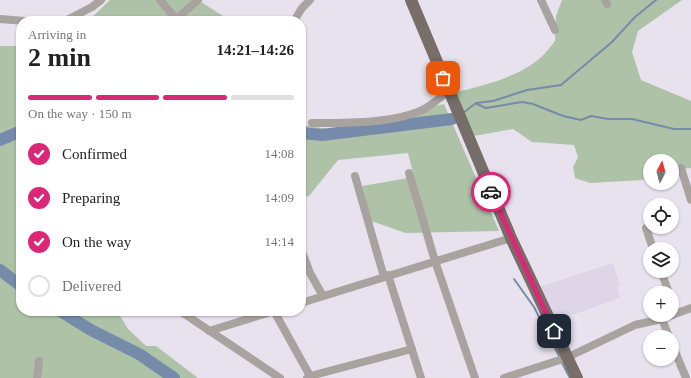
<!DOCTYPE html>
<meta charset="utf-8">
<style>
:root{--surface:#fff;--page:#f2f2f2;--text:#222;--muted:#767676;--line:#e0e0e0;--accent:#db2777}
body{margin:0;font-family:"Times New Roman",serif;background:var(--page);color:var(--text);height:100vh;display:flex;flex-direction:column;font-size:15px;white-space:nowrap}
*{box-sizing:border-box;margin:0}
p{font-size:13px;color:var(--muted)}
.icon{flex:none;width:22px;height:22px;fill:none;stroke:currentColor;stroke-width:2;stroke-linecap:round;stroke-linejoin:round}
.map{position:relative;flex:1;overflow:hidden}
.side{position:absolute;left:16px;top:16px;width:290px;height:300px;display:flex;flex-direction:column;background:var(--surface);border-radius:16px;box-shadow:0 1px 3px #0004}
.side>*{flex:none}
.needle{width:26px;rotate:6deg}
.buttons{position:absolute;left:643px;top:154px;display:grid;gap:8px}
.buttons a{display:grid;place-items:center;width:36px;height:36px;border-radius:50%;background:var(--surface);box-shadow:0 1px 3px #0004;font-size:20px}
.pin{position:absolute;display:grid;place-items:center;width:34px;height:34px;color:#fff;margin:-17px;border-radius:8px;box-shadow:0 2px 6px #0006}
.courier{position:absolute;display:grid;place-items:center;width:40px;height:40px;margin:-20px;border:3px solid #db2777;border-radius:50%;background:#fff;color:#222;box-shadow:0 1px 5px #0007}
.headline em{font-style:normal;font-weight:700}
.headline div{display:flex;flex-direction:column-reverse}
.headline{display:flex;align-items:center;justify-content:space-between;height:68px;padding:0 12px}
h1{font-size:26px;font-weight:700;line-height:30px}
.bar{display:grid;grid-template-columns:repeat(4,1fr);gap:6px 4px;align-content:center;height:48px;padding:0 12px}
.bar i{height:5px;border-radius:3px;background:var(--line)}
.bar .selected{background:var(--accent)}
.bar p{grid-column:span 4}
ol{padding:0 12px;list-style:none}
li{display:flex;align-items:center;gap:12px;height:44px}
li p{margin-inline-start:auto}
li .icon{padding:4px;border-radius:50%;background:var(--accent);color:#fff;stroke-width:4}
li:last-child{color:var(--muted)}
li i{width:22px;height:22px;border:2px solid var(--line);border-radius:50%}
.map>svg:first-child{display:block}
.built{fill:#dfd5e9}
.green{fill:#adc2a7}
.lines{fill:none;stroke-linecap:round;stroke-linejoin:round}
.stream{stroke:#768baa;stroke-width:2}
.river{stroke:#768baa;stroke-width:12}
.street{stroke:#a9a3a0;stroke-width:8}
.primary{stroke:#786d67;stroke-width:12}
.done{stroke:#726e76;stroke-width:4;stroke-dasharray:0 7.2}
.route{stroke:#db2777;stroke-width:5}
</style>
<div class="map">
<svg width="691" height="378" viewBox="0 0 691 378">
<rect width="100%" height="100%" fill="#e8e2ef"/>
<polygon class="built" points="613,263 620,285 617,286 620,298 555,321 539,287"/>
<g class="green">
<polygon points="110,0 198,0 231,21 88,21"/>
<path d="M562,0h120l-44,31 -6,21 9,28 50,21v67l-19,2v-9h-22v15l-8,4 -52,3 -15,-5 -2,-11 5,-10 -4,-12 -42,-3 -19,-13 -39,7 -20,-43c30,-8 60,-14 85,-34 6,-5 11,-12 16,-18l1,-25z"/>
<polygon points="0,46 21,46 21,311 117,311 128,329 146,346 156,346 198,378 0,378"/>
<polygon points="444,104 499,231 406,233 371,221 362,186 414,177 408,153 338,160 309,196 301,198 301,125 329,129"/>
</g>
<g class="lines">
<g class="stream">
<polyline points="477,104 486,108 522,102 533,104 563,116 581,120 591,116 608,119 632,119 674,129 691,129"/>
<polyline points="463,113 476,103 493,101 527,90 561,85 612,42 635,17 656,0"/>
<polyline points="514,279 534,307 559,356"/>
<polyline points="558,318 560,328"/>
<polyline points="561,361 570,378"/>
</g>
<g class="river">
<polyline points="301,133 322,135 452,119"/>
<polyline points="0,140 21,131"/>
<polyline points="0,270 21,286"/>
<polyline points="60,311 91,330 139,354 174,378"/>
</g>
<g class="street">
<polyline points="160,0 176,19"/>
<polyline points="541,0 555,30"/>
<polyline points="605,0 607,4"/>
<polyline points="0,19 25,21"/>
<polyline points="65,21 92,7 101,0"/>
<polyline points="174,21 198,0"/>
<polyline points="294,21 302,8 310,0"/>
<path d="M312,123c32,0 85,1 114,-15 8,-5 15,-11 22,-17"/>
<polyline points="681,168 691,200"/>
<polyline points="409,173 435,261 475,378"/>
<polyline points="355,176 384,277"/>
<polyline points="646,228 653,249"/>
<polyline points="301,249 310,273 323,296"/>
<polyline points="661,271 669,293"/>
<polyline points="388,275 421,378"/>
<polyline points="301,303 511,238"/>
<polyline points="672,303 676,313"/>
<polyline points="180,311 280,378"/>
<polyline points="274,311 310,376"/>
<polyline points="672,315 691,308"/>
<polyline points="209,331 274,311"/>
<polyline points="669,337 662,319 672,315"/>
<polyline points="672,344 686,378"/>
<polyline points="37,378 39,361"/>
<polyline points="307,378 310,376 412,349"/>
<polyline points="504,378 566,358 635,325 662,319"/>
</g>
<polyline class="primary" points="411,0 511,238 577,378"/>
</g>
<g class="lines">
<polyline class="done" points="443,78 491,192"/>
<polyline class="route" points="491,192 554,331"/>
</g>
</svg>
<div class="buttons">
<a><svg class="needle" viewBox="-14 -14 28 28"><path d="M0-13l5 13h-10z" fill="#e53935"/><path d="M0 13l5-13h-10z" fill="#767676"/></svg></a>
<a><svg class="icon" aria-label="locate" viewBox="0 0 24 24"><circle cx="12" cy="12" r="6"/><path d="M12 2v4M12 18v4M2 12h4M18 12h4"/></svg></a>
<a><svg class="icon" aria-label="layers" viewBox="0 0 24 24"><path d="M12 4l9 5-9 5-9-5zM3 14l9 5 9-5"/></svg></a>
<a>+</a>
<a>−</a>
</div>
<div class="pin" style="left:443px;top:78px;background:#ea580c"><svg class="icon" aria-label="bag" viewBox="0 0 24 24"><path d="M5 8h14l-1 12H6zM9 8a3 3 0 0 1 6 0"/></svg></div>
<div class="pin" style="left:554px;top:331px;background:#1f2937"><svg class="icon" aria-label="home" viewBox="0 0 24 24"><path d="M3 11l9-7 9 7M6 9v11h12V9"/></svg></div>
<div class="courier" style="left:491px;top:192px"><svg class="icon" aria-label="car" viewBox="0 0 24 24"><path d="M5 17H2v-5l4-1 3-4h7l3 4 3 1v5h-3M9 17h6M6 11h13"/><circle cx="7" cy="17" r="2"/><circle cx="17" cy="17" r="2"/></svg></div>
<section class="side">
<div class="headline"><div><h1>2 min</h1><p>Arriving in</p></div><em>14:21–14:26</em></div>
<div class="bar"><i class="selected"></i><i class="selected"></i><i class="selected"></i><i></i><p>On the way · 150 m</p></div>
<ol>
<li><svg class="icon" aria-label="check" viewBox="0 0 24 24"><path d="M5 12l5 5 9-10"/></svg>Confirmed<p>14:08</p></li>
<li><svg class="icon" aria-label="check" viewBox="0 0 24 24"><path d="M5 12l5 5 9-10"/></svg>Preparing<p>14:09</p></li>
<li><svg class="icon" aria-label="check" viewBox="0 0 24 24"><path d="M5 12l5 5 9-10"/></svg>On the way<p>14:14</p></li>
<li><i></i>Delivered</li>
</ol>
</section>
</div>
